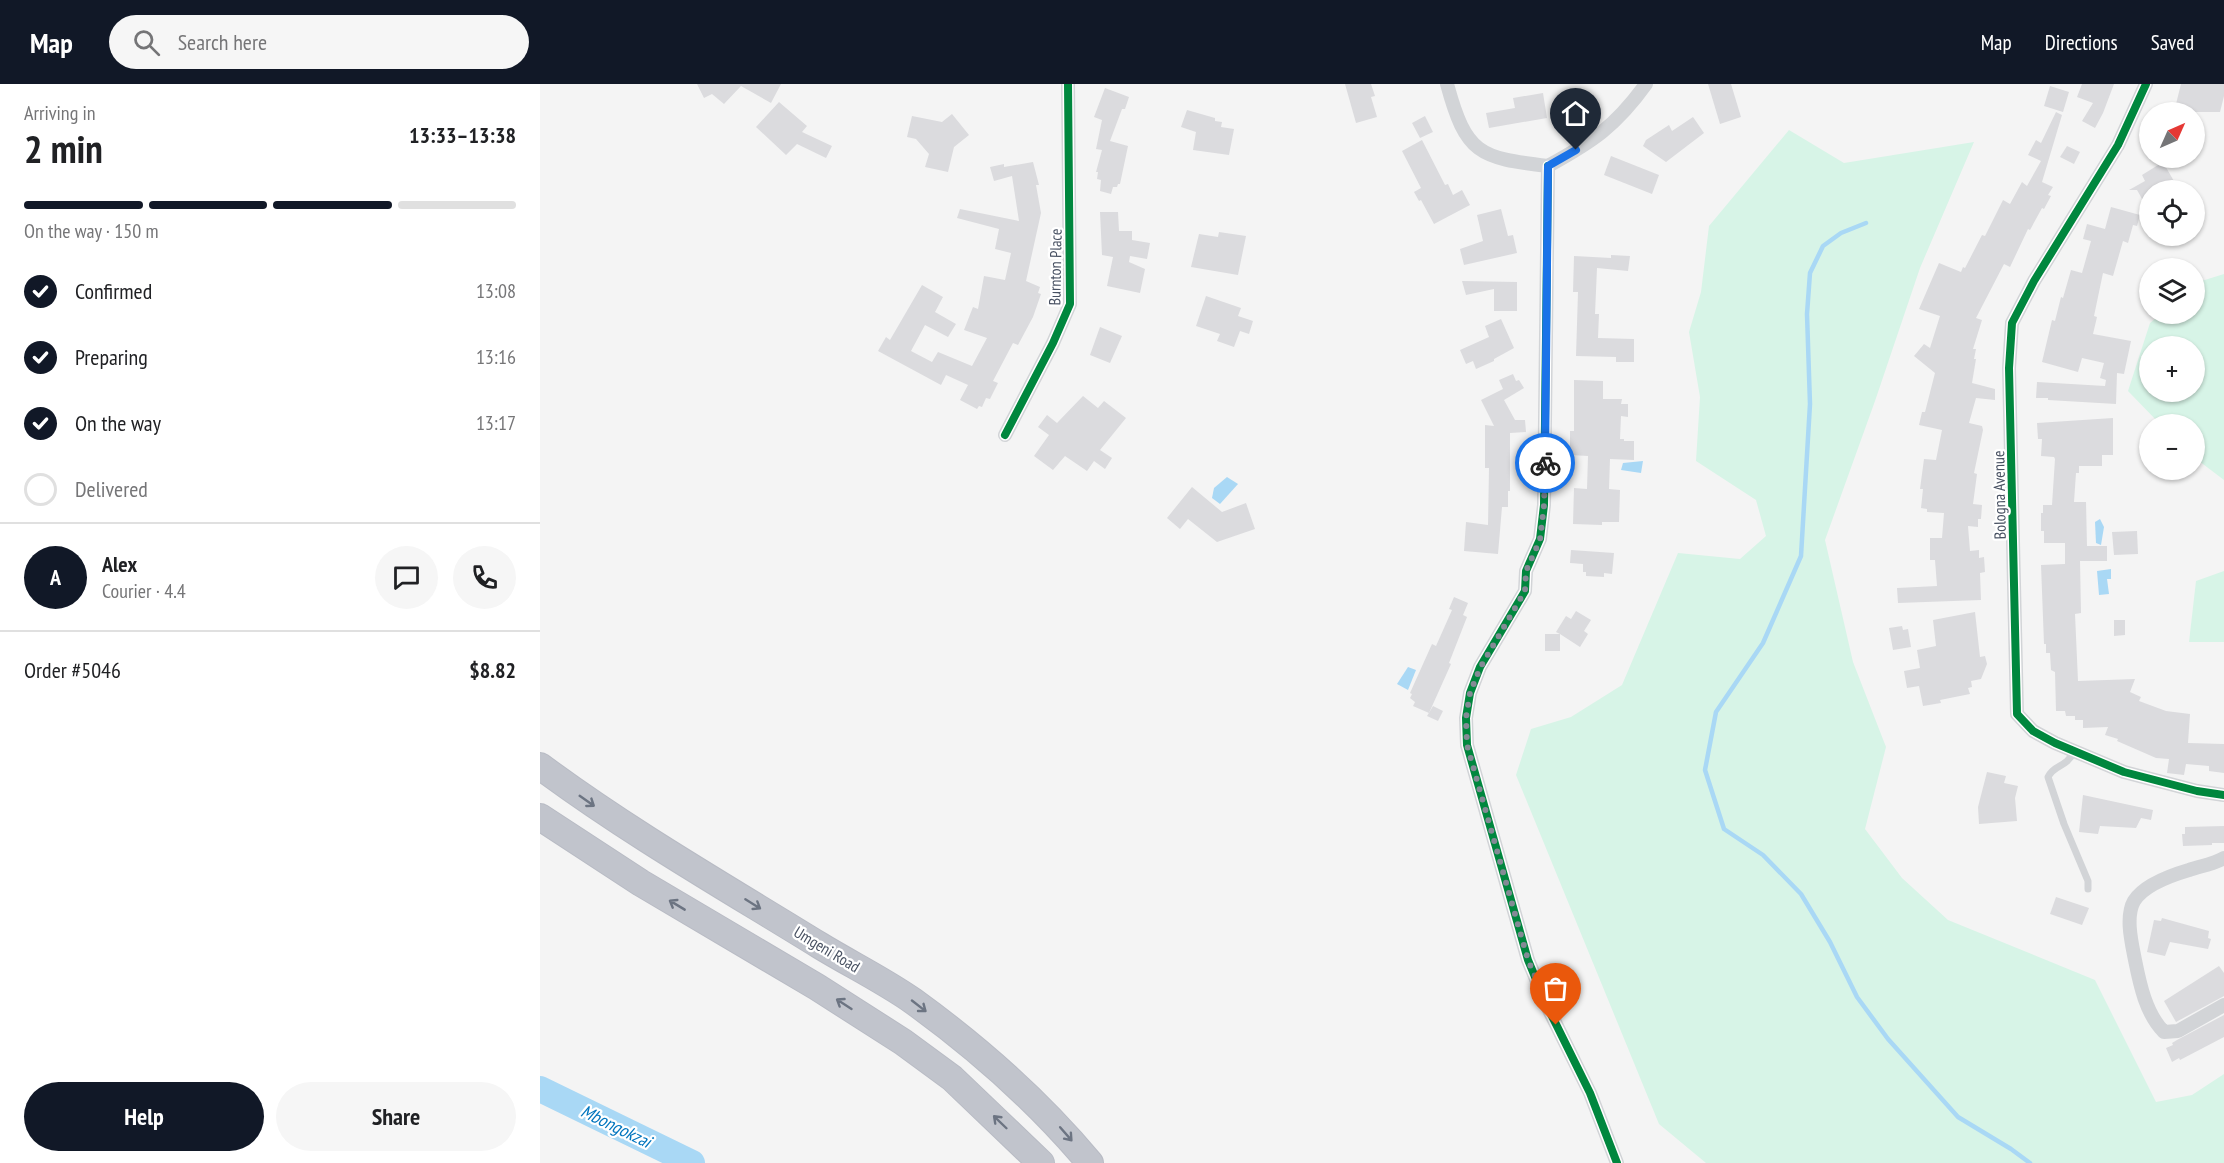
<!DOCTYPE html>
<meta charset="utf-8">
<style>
:root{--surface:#fff;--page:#f6f6f6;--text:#202124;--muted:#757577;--line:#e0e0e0;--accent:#111827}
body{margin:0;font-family:"PT Sans Narrow",sans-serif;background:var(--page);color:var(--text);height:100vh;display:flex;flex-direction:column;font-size:22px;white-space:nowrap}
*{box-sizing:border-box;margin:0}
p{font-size:20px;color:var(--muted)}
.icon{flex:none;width:33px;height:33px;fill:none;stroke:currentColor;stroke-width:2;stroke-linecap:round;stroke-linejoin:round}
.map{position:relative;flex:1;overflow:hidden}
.sheet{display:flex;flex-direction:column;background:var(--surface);width:540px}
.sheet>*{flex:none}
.needle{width:39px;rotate:45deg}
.buttons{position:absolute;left:1599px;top:18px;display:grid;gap:12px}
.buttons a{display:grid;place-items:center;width:66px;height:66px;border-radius:50%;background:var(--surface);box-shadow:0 2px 4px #0004;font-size:30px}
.pin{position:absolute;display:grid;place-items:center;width:51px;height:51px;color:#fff;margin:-62px -26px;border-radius:50% 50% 50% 0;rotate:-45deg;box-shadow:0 0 6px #0007}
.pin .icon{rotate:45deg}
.courier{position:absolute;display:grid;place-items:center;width:60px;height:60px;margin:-30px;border:4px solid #1a73e8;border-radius:50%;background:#fff;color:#222;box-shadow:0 2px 8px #0007}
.summary em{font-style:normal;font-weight:700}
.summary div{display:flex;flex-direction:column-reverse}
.summary{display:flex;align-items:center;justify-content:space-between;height:102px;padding:0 24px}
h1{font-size:39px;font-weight:700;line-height:45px}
.bar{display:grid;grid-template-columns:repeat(4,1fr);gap:9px 6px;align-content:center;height:72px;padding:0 24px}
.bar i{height:8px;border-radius:4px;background:var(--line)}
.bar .current{background:var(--accent)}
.bar p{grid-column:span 4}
.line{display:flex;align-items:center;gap:15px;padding:0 24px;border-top:2px solid var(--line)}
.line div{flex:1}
.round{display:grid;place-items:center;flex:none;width:63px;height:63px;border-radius:32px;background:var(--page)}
ol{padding:0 24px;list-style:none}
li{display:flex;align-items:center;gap:18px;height:66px}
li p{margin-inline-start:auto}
li .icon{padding:6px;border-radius:50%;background:var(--accent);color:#fff;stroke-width:4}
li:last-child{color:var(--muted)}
li i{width:33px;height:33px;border:3px solid var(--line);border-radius:50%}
.primary-button{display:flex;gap:12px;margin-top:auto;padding:12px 24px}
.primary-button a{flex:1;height:69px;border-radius:36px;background:var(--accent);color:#fff;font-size:24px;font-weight:700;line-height:69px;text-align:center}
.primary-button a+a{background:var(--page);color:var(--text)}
header{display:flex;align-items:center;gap:36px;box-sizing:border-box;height:84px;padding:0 30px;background:var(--accent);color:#fff}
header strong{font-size:28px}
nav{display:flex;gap:33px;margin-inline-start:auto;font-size:21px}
.search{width:420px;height:54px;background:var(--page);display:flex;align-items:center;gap:15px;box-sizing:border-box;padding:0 21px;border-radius:33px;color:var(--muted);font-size:22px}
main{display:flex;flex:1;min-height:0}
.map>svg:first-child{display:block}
.green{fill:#d7f4e7;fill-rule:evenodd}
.water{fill:#a9d8f5}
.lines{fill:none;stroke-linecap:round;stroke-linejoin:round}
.stream{stroke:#a9d8f5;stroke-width:4.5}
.river{stroke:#a9d8f5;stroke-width:26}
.building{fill:#dbdbde}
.motorway-casing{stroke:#b8bbc4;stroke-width:28}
.service{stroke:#d2d4d7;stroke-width:7}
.minor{stroke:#d2d4d7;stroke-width:14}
.motorway{stroke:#c1c4cc;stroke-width:26}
.cycleway-casing{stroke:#fff;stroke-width:11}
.cycleway{stroke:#00873e;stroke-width:8}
.oneway{stroke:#6c7482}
.done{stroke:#848a95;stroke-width:6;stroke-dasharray:0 10.8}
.route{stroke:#1a73e8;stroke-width:8}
.labels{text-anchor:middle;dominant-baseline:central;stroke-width:4.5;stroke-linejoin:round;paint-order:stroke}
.street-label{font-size:16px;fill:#485162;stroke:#fff}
.water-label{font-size:18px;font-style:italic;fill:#0075be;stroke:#fff}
</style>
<header>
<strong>Map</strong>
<div class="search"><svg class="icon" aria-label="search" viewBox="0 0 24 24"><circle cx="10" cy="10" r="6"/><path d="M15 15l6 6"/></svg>Search here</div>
<nav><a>Map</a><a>Directions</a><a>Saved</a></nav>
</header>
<main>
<section class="sheet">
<div class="summary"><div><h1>2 min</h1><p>Arriving in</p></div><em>13:33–13:38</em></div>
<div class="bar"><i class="current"></i><i class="current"></i><i class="current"></i><i></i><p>On the way · 150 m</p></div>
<ol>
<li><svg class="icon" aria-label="check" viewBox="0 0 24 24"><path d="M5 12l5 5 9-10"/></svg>Confirmed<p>13:08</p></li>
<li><svg class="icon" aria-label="check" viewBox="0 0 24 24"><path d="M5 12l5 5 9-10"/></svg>Preparing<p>13:16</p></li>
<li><svg class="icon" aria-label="check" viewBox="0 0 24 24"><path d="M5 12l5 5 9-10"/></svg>On the way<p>13:17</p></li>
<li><i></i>Delivered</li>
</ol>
<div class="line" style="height:108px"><b class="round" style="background:var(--accent);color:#fff">A</b><div><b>Alex</b><p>Courier · 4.4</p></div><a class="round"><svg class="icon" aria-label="chat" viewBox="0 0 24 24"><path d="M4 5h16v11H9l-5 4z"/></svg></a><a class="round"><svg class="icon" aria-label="phone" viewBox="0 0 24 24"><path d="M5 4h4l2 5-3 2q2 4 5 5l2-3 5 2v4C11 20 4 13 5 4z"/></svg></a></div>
<div class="line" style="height:78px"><div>Order #5046</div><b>$8.82</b></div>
<div class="primary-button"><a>Help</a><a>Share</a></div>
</section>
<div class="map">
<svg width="1684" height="1079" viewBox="0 0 1684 1079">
<rect width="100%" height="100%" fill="#f4f4f4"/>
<g class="green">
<polygon points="1249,46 1304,79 1434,58 1380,184 1335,317 1285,456 1313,578 1346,663 1325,745 1362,794 1408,836 1555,896 1616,1018 1652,1011 1684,990 1684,1079 1166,1079 1119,1040 976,691 991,645 1031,633 1082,601 1138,469 1200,475 1226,452 1216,416 1156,377 1160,313 1149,248 1161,208 1169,142"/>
<path d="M1684,190v206l-29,-22 -1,-34h-34l-32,-33 22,-68 11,-9h33l1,-31zM1610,262h44v46h-44z"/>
<polygon points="1684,487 1684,558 1649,558 1656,497"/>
</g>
<g class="water">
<polygon points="1103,377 1101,389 1081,386 1083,379"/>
<polygon points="687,393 698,400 680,420 672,414 674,404"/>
<polygon points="1560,435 1564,443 1561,461 1556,459 1555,438"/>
<polygon points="1571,485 1571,495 1567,495 1569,510 1559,511 1557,487"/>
<polygon points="868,583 876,586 868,606 857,600"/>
</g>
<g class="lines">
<polyline class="stream" points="1326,139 1301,149 1283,162 1270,189 1267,230 1270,320 1261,472 1223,559 1176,628 1165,686 1184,745 1223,771 1261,810 1290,858 1317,913 1348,955 1418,1033 1471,1065 1490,1079"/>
<polyline class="river" points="0,1005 152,1079"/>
</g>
<g class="building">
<polygon points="157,0 241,0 231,19 201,2 184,20 172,10 164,14"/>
<polygon points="805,0 831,0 835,12 831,13 837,33 816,39"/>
<polygon points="1168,0 1191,0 1201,33 1180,40"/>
<polygon points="1542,0 1574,0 1563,29 1555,44 1542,37 1553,19 1537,13"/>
<polygon points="1641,0 1684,0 1684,12 1680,28 1634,28"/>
<polygon points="1510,2 1529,8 1523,28 1504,22"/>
<polygon points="565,4 589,13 585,25 582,25 570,57 588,62 580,100 578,100 577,103 573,103 571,110 560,107 561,96 557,95 558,88 556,88 562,66 556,65 562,36 554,33"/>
<polygon points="1003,9 1007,34 949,44 946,29 975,24 973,14"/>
<polygon points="239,18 267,42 262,48 292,62 286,74 257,60 246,71 216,43"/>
<polygon points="647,26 675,34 675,37 682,38 681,43 694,45 689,71 653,66 656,48 641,43"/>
<polygon points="1516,28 1522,31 1502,98 1513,103 1508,111 1511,112 1504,125 1502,124 1490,146 1488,145 1470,183 1464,180 1436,234 1442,236 1433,265 1436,265 1434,275 1436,275 1432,299 1455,305 1455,316 1436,314 1429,339 1442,342 1443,346 1434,389 1437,390 1433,420 1442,421 1441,435 1438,435 1438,443 1428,442 1430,467 1439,466 1439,474 1444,473 1445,488 1440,489 1441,516 1358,519 1357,504 1397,502 1395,476 1390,476 1390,454 1402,454 1404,429 1387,428 1387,425 1381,424 1383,405 1380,405 1384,375 1396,376 1402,346 1379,341 1382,328 1385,328 1395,289 1374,272 1384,260 1390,264 1400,232 1379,225 1399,179 1421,188 1423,183 1425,184 1442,151 1445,152 1463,116 1470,120 1482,98 1487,102 1501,77 1488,71 1496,56 1501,59"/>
<polygon points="412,30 429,51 414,63 408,88 385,83 389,70 376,55 367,53 372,32 402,38"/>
<polygon points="885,32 893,48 880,54 872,39"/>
<polygon points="1153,33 1164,49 1126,78 1103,62 1106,56 1129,41 1132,47"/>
<polygon points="882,56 905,101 908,100 913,111 922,106 930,121 894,140 881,116 879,117 874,108 881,104 862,67"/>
<polygon points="1527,62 1540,68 1534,80 1520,73"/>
<polygon points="1071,72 1119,91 1112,110 1064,91"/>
<polygon points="493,78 499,101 496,101 501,129 486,197 500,203 498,209 501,210 493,233 478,261 473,259 453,297 458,299 450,315 446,314 442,323 439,322 437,325 420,316 428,301 406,291 401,301 338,267 346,253 350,256 382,201 403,213 395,228 416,240 408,253 385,241 371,267 392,278 398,268 432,282 447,254 424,246 433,223 438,225 444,192 465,196 471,169 455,165 459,145 417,134 420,125 479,137 472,92 454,97 450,83 464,80 464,83"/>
<polygon points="1623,78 1639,106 1610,106 1610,129 1597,106 1589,106 1605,97 1602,91"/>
<polygon points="1571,123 1600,131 1597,142 1593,141 1588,159 1583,157 1573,192 1563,189 1554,232 1557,233 1553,250 1591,257 1584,290 1577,289 1576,320 1508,316 1508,314 1496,314 1497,298 1565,302 1566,296 1560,294 1564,279 1542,274 1538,288 1502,278 1512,236 1515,237 1521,213 1523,214 1531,186 1542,189 1551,157 1543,155 1547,140 1565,145"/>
<polygon points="961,125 968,152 973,151 977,169 924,181 920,165 943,157 937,131"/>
<polygon points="560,128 578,128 579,147 592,147 592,156 610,159 607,175 590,172 589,178 605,185 600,209 567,202 573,173 562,171"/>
<polygon points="679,148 706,152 698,191 651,183 659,150 678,153"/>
<polygon points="1071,171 1090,172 1088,187 1057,184 1055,230 1059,230 1058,254 1094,255 1094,278 1076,278 1076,273 1036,272 1038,208 1033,208 1034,172 1071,174"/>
<polygon points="922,197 977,198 977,227 954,227 954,205 926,211"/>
<polygon points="666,212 701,224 698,232 713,237 709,250 700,247 694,263 677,257 680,250 656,242"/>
<polygon points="961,235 974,264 954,275 954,277 936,285 933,277 926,280 920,266 949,253 945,242"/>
<polygon points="560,243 582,252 570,279 550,271"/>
<polygon points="973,290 976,297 979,296 984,304 964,316 975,336 985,336 986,348 970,349 970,407 968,407 968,423 962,423 958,470 924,467 926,438 948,441 949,384 945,384 945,341 954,342 941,316 963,305 959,296"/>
<polygon points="1034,296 1063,297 1063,315 1082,315 1081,320 1088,320 1088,333 1081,332 1080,355 1084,355 1084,357 1094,357 1094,376 1070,375 1069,405 1080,406 1079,438 1062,438 1062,441 1033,440 1034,404 1047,405 1048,372 1030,371 1030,347 1034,347"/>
<polygon points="543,312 558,324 564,317 586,334 560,366 572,374 565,385 554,377 547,387 525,372 513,386 494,372 509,351 498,343 507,331 517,339"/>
<polygon points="1573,334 1573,371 1562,371 1562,382 1539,382 1539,389 1536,389 1534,418 1546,418 1547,462 1567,462 1567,477 1540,477 1541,529 1535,530 1538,597 1595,595 1590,608 1601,613 1599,617 1626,627 1650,630 1648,659 1684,660 1684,689 1669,687 1669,682 1646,680 1644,691 1627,689 1629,675 1616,674 1577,657 1578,655 1565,651 1568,643 1543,644 1543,636 1535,636 1535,632 1526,632 1525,627 1516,627 1515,588 1511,586 1510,569 1506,569 1506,560 1504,560 1501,481 1525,480 1525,459 1504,459 1504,447 1501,447 1501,429 1503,429 1503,421 1512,421 1515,375 1514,373 1501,372 1502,355 1498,355 1497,339"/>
<polygon points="652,403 682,428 706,419 715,445 677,458 648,435 640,445 627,434"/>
<polygon points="1597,447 1598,470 1574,471 1572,448"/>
<polygon points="1031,466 1074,469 1072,490 1064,489 1064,493 1046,492 1046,488 1043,488 1043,480 1030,479"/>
<polygon points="914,513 928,519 923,531 927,533 909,579 911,580 889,629 873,622 875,618 870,614 872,610 870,609 892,560 896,562 912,526 909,525"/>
<polygon points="1036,527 1051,536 1044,547 1048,550 1040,563 1020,550 1020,567 1005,567 1005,550 1020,550 1016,548 1026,532 1031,535"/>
<polygon points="1435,528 1440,573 1445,572 1447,580 1441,595 1431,597 1432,603 1428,604 1430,610 1400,616 1401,619 1383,622 1379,602 1367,604 1364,587 1380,584 1377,566 1396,562 1393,536"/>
<polygon points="1574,536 1585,536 1585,551 1574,552"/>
<polygon points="1362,542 1363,546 1368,545 1371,563 1353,566 1349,544"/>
<polygon points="893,622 903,627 898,637 887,632"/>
<polygon points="1447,688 1466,692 1464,699 1478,702 1475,714 1477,737 1439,740 1438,723"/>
<polygon points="1543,711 1613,726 1611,736 1601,734 1596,744 1560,742 1558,750 1539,748"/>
<polygon points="1684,742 1684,759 1672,759 1672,761 1643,762 1642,750 1645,750 1645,743"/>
<polygon points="1516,813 1549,824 1542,841 1510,830"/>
<polygon points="1622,834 1669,847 1668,854 1671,855 1668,865 1630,858 1625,872 1607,868 1614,836 1621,837"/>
<polygon points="1679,882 1684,889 1684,912 1636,938 1624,917"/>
<polygon points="1684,931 1684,953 1640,976 1639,974 1632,978 1626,964 1633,961 1632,959 1637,956"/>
</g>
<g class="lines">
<g class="motorway-casing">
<g id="motorway">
<path d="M0,682c89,66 185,121 279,179 31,19 64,35 94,56 65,47 126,101 177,162"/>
<polyline points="0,733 101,799 277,903 363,958 412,994 501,1079"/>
</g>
</g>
<path class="service" d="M1534,667c-8,18 -19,12 -26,26l16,47 24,57v8"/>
<g class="minor">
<path d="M907,0c19,70 32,74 101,82"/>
<polyline points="1606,0 1578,61 1494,197 1472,239 1469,284 1477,630 1493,647 1515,659 1584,688 1657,707 1684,711"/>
<polyline points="1008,82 1004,421 1000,455 986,487 985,507 940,583 930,609 926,634 927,661 988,876 1008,924 1050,1009 1077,1079"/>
<path d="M1008,82c44,-24 68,-40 98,-82"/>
<polyline points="465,351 513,259 530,220 528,0"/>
<path d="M1684,774c-10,6 -23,8 -35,12 -17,5 -45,15 -55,31 -9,16 -2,43 1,59 5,25 11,54 29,72l14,-1 46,-26"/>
</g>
<use href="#motorway" class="motorway"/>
<g class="cycleway-casing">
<g id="cycleway">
<polyline points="1606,0 1578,61 1494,197 1472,239 1469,284 1477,630 1493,647 1515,659 1584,688 1657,707 1684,711"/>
<polyline points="1008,82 1004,421 1000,455 986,487 985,507 940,583 930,609 926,634 927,661 988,876 1008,924 1050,1009 1077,1079"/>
<polyline points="465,351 513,259 530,220 528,0"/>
</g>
</g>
<use href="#cycleway" class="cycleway"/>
</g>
<defs><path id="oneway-shaft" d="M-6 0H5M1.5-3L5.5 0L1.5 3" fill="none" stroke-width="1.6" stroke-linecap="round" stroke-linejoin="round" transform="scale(1.5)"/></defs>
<g class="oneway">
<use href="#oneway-shaft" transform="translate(47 717) rotate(35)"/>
<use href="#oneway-shaft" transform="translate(213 820) rotate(32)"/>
<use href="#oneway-shaft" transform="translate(137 821) rotate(-149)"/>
<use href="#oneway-shaft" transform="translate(304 920) rotate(-147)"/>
<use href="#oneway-shaft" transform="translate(379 922) rotate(38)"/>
<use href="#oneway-shaft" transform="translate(460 1038) rotate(-136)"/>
<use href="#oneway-shaft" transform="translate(526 1050) rotate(49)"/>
</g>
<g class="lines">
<polyline class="done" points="1005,379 1004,421 1000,456 986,487 985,507 940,584 930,609 926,634 927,661 988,876 1016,941"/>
<polyline class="route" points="1005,379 1008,82 1036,66"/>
</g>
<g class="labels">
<g class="street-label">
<text transform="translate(515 183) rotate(-89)">Burnton Place</text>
<text transform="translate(1459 411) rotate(-91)">Bologna Avenue</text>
<text transform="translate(287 865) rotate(31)">Umgeni Road</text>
</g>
<g class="water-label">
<text transform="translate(76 1042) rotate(26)">Mbongokzai</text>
</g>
</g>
</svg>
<div class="buttons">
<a><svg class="needle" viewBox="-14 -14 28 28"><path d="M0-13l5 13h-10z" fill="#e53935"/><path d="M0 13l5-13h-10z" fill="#757577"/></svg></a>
<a><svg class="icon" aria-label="locate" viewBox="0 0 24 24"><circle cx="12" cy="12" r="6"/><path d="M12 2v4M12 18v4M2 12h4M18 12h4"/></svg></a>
<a><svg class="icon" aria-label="layers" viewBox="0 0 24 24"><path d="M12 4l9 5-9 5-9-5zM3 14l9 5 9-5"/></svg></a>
<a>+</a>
<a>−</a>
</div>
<div class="pin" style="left:1016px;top:941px;background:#ea580c"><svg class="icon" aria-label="bag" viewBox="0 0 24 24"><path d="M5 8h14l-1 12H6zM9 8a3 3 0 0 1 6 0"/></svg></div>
<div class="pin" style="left:1036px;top:66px;background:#1f2937"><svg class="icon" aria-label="home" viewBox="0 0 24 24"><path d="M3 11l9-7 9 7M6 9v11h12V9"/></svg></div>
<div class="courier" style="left:1005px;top:379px"><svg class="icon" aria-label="bike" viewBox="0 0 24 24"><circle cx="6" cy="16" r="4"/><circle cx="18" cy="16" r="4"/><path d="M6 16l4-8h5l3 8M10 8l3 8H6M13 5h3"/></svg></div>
</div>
</main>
